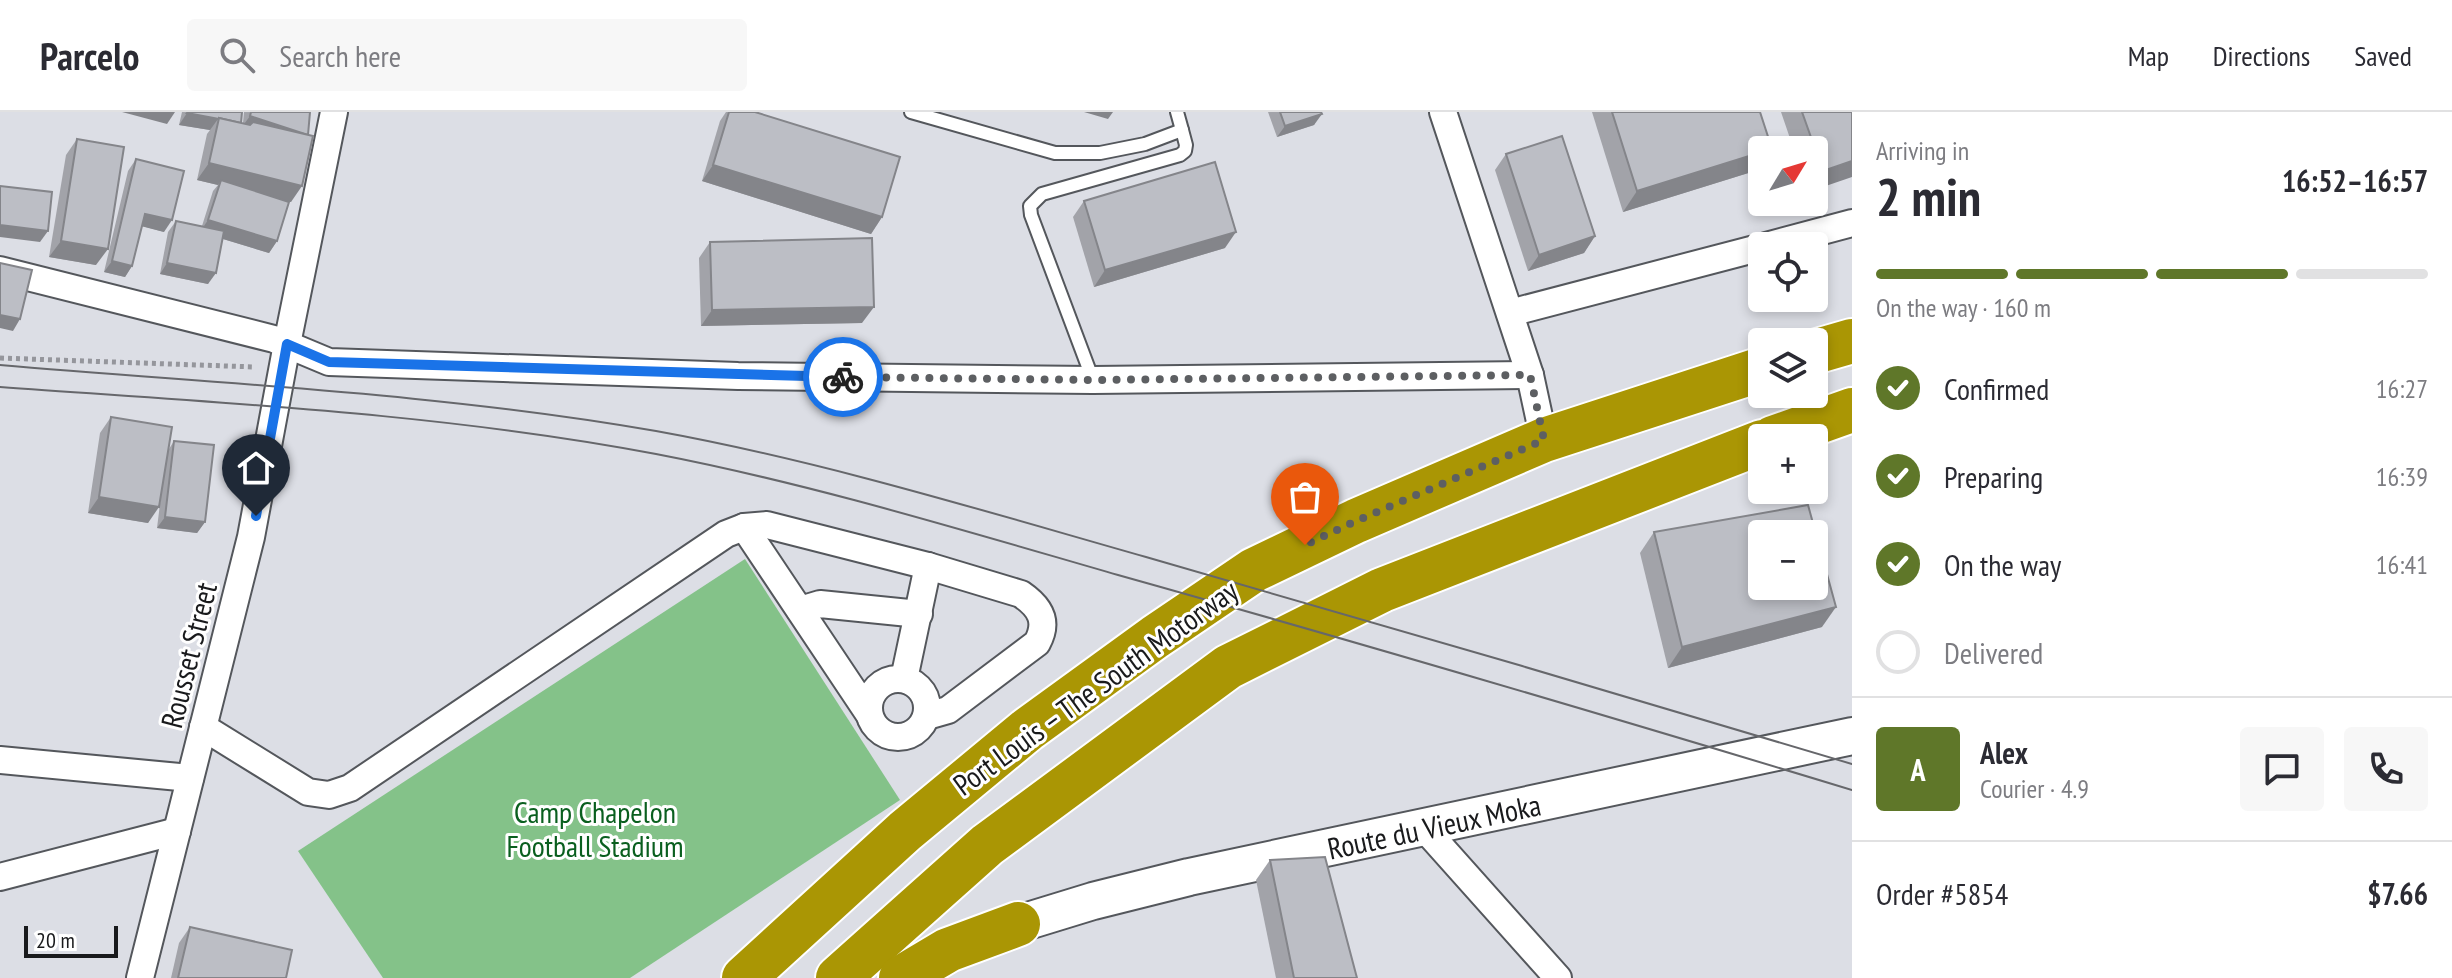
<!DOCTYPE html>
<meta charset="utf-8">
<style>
:root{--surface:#fff;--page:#f7f7f7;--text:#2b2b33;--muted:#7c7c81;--line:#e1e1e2;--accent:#5f7729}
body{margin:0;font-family:"PT Sans Narrow",sans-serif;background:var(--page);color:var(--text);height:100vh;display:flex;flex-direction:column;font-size:30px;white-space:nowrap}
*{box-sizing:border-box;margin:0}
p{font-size:26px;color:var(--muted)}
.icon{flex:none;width:44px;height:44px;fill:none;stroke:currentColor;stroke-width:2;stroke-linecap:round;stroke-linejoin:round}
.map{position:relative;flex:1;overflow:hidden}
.details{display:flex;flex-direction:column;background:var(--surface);width:600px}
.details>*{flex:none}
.needle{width:52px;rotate:52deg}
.tools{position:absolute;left:1748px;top:24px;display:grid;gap:16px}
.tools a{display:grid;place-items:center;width:80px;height:80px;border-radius:8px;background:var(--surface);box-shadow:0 4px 12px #0003;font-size:40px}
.scale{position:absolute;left:24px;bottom:20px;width:94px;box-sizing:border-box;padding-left:8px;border:4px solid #191a1c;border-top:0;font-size:22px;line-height:28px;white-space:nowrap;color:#191a1c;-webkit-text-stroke:6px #fff;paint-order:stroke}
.pin{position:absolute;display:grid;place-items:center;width:68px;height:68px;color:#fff;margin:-82px -34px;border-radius:50% 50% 50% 0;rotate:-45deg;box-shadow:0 0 8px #0007}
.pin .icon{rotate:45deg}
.courier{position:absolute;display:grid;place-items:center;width:80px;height:80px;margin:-40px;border:6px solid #1a73e8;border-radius:50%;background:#fff;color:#222;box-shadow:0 2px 10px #0007}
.summary em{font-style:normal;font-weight:600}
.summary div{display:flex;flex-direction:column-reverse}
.summary{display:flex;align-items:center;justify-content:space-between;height:136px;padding:0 24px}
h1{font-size:52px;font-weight:600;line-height:60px}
.bar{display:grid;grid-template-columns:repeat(4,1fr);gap:12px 8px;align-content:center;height:96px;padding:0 24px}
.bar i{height:10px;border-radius:6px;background:var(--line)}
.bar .selected{background:var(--accent)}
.bar p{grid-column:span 4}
.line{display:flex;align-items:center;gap:20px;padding:0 24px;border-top:2px solid var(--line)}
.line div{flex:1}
.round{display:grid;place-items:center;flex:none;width:84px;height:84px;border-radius:8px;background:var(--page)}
ol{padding:0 24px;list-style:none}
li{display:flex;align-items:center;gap:24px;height:88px}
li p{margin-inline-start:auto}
li .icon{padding:8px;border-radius:50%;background:var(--accent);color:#fff;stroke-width:4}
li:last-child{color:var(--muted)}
li i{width:44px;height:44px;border:4px solid var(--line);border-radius:50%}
header{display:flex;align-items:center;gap:48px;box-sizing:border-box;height:112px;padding:0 40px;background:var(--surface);border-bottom:2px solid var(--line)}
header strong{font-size:38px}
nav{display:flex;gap:44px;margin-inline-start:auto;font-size:28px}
.search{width:560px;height:72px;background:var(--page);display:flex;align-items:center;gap:20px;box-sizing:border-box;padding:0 28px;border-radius:8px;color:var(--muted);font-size:30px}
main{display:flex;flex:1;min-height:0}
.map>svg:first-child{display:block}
.green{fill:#84c289}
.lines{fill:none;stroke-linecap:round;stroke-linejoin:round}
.lane-casing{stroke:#54575c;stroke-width:16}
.street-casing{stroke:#54575c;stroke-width:30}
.secondary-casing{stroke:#54575c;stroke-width:40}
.highway-casing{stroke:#fff;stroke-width:48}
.path{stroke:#95969c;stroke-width:5;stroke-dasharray:4 4;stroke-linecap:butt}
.lane{stroke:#fff;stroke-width:12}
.street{stroke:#fff;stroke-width:26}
.secondary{stroke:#fff;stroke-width:36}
.highway{stroke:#aa9604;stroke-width:44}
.tram{stroke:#66676b;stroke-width:2}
.wall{fill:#a2a3a9}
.shaded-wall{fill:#84858a}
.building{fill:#bcbec5;stroke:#84858a;stroke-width:2;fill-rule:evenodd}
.done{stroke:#5d5f62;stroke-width:8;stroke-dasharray:0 14.4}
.route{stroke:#1a73e8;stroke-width:10}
.labels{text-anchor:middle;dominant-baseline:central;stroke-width:6;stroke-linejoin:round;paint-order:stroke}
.street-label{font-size:30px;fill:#191a1c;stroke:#fff}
.park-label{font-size:30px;fill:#0a5f1f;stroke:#fff}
</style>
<header>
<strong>Parcelo</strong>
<div class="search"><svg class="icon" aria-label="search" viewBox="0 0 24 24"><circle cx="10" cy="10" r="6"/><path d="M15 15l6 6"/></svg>Search here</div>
<nav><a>Map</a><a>Directions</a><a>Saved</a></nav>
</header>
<main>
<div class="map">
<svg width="1852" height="866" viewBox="0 0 1852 866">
<rect width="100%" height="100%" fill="#dcdee5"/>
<polygon class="green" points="745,447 900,688 630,866 383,866 298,739"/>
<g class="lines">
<g class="lane-casing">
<g id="lane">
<polyline points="911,0 1055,41 1100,41 1145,32 1182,18 1177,0"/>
<polyline points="1093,268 1031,103 1030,94 1042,82 1180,43 1185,39 1186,33 1182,18"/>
</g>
</g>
<g class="street-casing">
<g id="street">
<polyline points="1443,0 1530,263 1544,328"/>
<polyline points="1766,134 1852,111"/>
<polyline points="0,158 274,227 329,250 738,264 1093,268 1530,263"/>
<polyline points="1510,201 1762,135"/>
<polyline points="744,415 869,602"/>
<polyline points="800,498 820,492 919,502"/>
<circle cx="898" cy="596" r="29"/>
<polyline points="904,567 928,454"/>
<path d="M203,615l105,65 21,3 21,-7 376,-254 18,-7 23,-2 161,41 93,28c19,13 28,27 16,49l-89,67 -21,6"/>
<polyline points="0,648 190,666"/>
<polyline points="1424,716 1558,866"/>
<polyline points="0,765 177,719"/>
<polyline points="140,866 251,425 287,232 334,0"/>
</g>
</g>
<g class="secondary-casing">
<polyline id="secondary" points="1018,812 1093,789 1189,765 1852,624"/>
</g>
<g class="highway-casing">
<g id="highway">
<polyline points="1814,240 1852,229"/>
<polyline points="1773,326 1852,298"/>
<polyline points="744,866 905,719 1027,618 1155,525 1254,458 1356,409 1544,328 1762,257"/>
<polyline points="838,866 987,733 1228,555 1382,478 1762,330"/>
<polyline points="901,866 948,838 1018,812"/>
</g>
</g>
<polyline class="path" points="0,246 255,255"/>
<use href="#lane" class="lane"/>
<use href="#street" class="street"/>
<use href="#secondary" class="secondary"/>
<use href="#highway" class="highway"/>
<g class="tram">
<path d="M0,253c219,19 439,28 656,66 166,30 328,80 490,126 236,68 471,136 706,207"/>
<path d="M0,275c219,16 440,26 656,67 156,30 309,77 462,121 246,69 490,141 734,215"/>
</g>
</g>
<g class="wall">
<polygon points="182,0 242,0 241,11 243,11 244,0 310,0 291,90 280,87 277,129 269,141 223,127 208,172 160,162 168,120 176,109 202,114 213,79 218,73 197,68 207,22 210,18 179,13"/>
<polygon points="726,0 755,0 882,105 871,122 702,69 720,9"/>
<polygon points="1268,0 1321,0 1314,13 1277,25"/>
<polygon points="1592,0 1760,0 1758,58 1623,100"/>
<polygon points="1781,0 1852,0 1814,78 1814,38 1794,38"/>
<polygon points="77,27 96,153 49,145 66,43"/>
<polygon points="1506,42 1595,124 1584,141 1528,159 1495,58"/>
<polygon points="136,47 164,120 142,114 132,154 125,165 104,160 128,59"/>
<polygon points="1084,89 1225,136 1094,175 1073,105"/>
<polygon points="710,130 862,211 701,214 699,146"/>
<polygon points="111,305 169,337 174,329 205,410 197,421 157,416 161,384 148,411 88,401 100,321"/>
<polygon points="1654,420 1822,515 1668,556 1640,441"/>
<polygon points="1270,748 1357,866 1276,866 1256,768"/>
<polygon points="190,815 286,866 171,866 179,831"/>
</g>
<g class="shaded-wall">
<polygon points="122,0 175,0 167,12"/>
<polygon points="1084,0 1113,0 1108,7"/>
<polygon points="187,1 218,7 210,18 179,13"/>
<polygon points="1322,2 1314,13 1277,25 1285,14"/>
<polygon points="250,4 308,23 242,15"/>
<polygon points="1762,40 1762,51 1758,58 1623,100 1637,79"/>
<polygon points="1852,49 1852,65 1814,78 1814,72 1823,59"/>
<polygon points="209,51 302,74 291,90 219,73 221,68 218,73 197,68"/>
<polygon points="713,53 882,105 871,122 702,69"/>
<polygon points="145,102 172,108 164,120 137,113"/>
<polygon points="208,108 277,129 269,141 200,120"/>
<polygon points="0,113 48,119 40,130 0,125"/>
<polygon points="1236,120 1225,136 1094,175 1105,158"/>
<polygon points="1595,124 1584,141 1528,159 1539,143"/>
<polygon points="61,129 108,137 96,153 49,145"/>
<polygon points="112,149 132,154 125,165 104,160"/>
<polygon points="167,151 216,161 208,172 160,162"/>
<polygon points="874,195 862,211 701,214 712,198"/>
<polygon points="0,203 20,207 13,219 0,216"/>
<polygon points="99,385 159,395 148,411 88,401"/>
<polygon points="165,405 205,410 197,421 157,416"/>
<polygon points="1836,495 1822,515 1668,556 1682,535"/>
</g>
<g class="building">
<polygon points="188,0 242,0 241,11 219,6 219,7 187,1"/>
<polygon points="251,0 310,0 308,23 250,4"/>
<polygon points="729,0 755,0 900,45 882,105 713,53"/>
<polygon points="1280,0 1321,0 1322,2 1285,14"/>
<polygon points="1612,0 1760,0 1772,37 1762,38 1762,40 1637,79"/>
<polygon points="1802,0 1852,0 1852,49 1823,59"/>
<polygon points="219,6 250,13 253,10 313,24 302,74 209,51"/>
<polygon points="1562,24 1595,124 1539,143 1506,42"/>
<polygon points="77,27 124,35 108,137 61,129"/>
<polygon points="136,47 184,59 172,108 145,102 132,154 112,149"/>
<polygon points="1215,50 1236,120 1105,158 1084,89"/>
<polygon points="221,68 289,90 277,129 208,108"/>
<polygon points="0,74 52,80 48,119 0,113"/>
<polygon points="176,109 224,119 216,161 167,151"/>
<polygon points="872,126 874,195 712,198 710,130"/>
<polygon points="0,151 32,158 20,207 0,203"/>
<polygon points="111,305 172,315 159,395 99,385"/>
<polygon points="174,329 214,333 205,410 165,405"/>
<path d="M1808,393l28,102 -154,40 -28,-115zM1762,422h52v52h-52z"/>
<polygon points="1325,745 1357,866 1294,866 1270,748"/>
<polygon points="190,815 292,838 286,866 178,866"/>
</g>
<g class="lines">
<polyline class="done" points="843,265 1093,268 1530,263 1544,328 1356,409 1305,433"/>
<polyline class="route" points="256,404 287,232 329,250 843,265"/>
</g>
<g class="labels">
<g class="street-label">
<text transform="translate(188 543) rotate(-76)">Rousset Street</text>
<text transform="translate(1095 575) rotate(-36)">Port Louis – The South Motorway</text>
<text transform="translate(1434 714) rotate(-12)">Route du Vieux Moka</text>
</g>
<g class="park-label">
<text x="595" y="699">Camp Chapelon<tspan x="595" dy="34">Football Stadium</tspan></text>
</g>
</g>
</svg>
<div class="tools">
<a><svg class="needle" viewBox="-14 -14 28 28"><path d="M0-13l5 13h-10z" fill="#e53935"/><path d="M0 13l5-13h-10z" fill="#7c7c81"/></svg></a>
<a><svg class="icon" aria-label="locate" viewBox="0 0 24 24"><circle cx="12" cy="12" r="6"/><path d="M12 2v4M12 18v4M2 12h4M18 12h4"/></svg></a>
<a><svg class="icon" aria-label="layers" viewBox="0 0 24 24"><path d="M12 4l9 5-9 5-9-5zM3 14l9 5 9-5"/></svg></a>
<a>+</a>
<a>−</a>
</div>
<div class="scale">20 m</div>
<div class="pin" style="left:1305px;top:433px;background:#ea580c"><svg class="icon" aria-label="bag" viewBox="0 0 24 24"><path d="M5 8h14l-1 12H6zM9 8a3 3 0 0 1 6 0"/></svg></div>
<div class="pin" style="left:256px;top:404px;background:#1f2937"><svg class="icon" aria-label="home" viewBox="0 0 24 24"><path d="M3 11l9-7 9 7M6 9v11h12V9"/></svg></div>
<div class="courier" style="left:843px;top:265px"><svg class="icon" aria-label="bike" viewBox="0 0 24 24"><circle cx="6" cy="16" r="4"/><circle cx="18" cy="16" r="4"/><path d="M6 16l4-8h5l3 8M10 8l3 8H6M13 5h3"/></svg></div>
</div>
<section class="details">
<div class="summary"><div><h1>2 min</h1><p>Arriving in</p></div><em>16:52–16:57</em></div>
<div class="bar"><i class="selected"></i><i class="selected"></i><i class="selected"></i><i></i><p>On the way · 160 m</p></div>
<ol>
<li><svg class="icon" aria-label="check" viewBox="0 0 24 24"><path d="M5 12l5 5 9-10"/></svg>Confirmed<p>16:27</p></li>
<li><svg class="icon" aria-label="check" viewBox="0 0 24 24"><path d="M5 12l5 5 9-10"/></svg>Preparing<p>16:39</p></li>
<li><svg class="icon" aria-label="check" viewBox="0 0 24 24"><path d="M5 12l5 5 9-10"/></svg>On the way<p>16:41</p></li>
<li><i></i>Delivered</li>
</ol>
<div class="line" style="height:144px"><b class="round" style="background:var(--accent);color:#fff">A</b><div><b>Alex</b><p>Courier · 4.9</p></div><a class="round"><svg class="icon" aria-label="chat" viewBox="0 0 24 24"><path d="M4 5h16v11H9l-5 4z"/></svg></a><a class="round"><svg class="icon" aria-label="phone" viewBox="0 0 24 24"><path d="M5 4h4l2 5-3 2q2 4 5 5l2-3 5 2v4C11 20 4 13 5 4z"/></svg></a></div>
<div class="line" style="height:104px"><div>Order #5854</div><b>$7.66</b></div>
</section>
</main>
